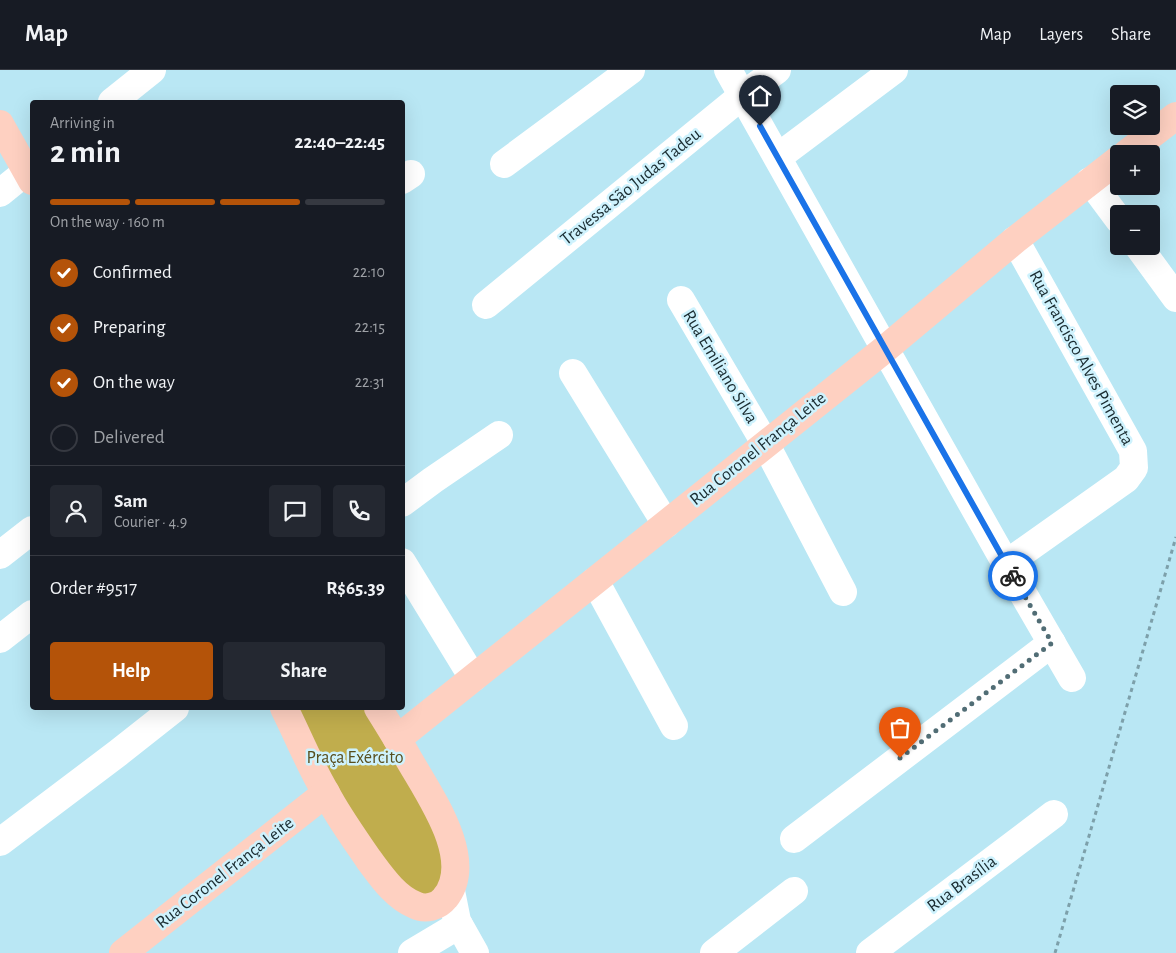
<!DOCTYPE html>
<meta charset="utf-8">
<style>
:root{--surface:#171b24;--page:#242831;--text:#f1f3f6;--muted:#9ea1a6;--line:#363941;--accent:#b45309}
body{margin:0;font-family:"Alegreya Sans",sans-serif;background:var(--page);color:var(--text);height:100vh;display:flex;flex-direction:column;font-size:19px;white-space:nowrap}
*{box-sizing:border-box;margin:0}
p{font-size:16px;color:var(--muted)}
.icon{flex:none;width:28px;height:28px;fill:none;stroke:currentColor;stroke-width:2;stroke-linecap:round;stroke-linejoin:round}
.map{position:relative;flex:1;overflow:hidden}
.drawer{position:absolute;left:30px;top:30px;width:375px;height:610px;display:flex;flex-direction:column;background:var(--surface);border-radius:5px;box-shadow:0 5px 20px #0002}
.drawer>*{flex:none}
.fabs{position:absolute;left:1110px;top:15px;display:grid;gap:10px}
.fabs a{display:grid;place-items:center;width:50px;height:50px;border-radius:5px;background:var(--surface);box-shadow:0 5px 20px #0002;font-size:25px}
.pin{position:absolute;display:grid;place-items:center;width:42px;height:42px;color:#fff;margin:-51px -21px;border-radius:50% 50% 50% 0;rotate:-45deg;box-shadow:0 0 5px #0007}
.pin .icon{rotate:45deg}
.courier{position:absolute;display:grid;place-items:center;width:50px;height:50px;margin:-25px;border:4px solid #1a73e8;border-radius:50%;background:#fff;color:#222;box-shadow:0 1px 6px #0007}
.head em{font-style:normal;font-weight:600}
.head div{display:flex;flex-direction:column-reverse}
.head{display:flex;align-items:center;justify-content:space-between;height:85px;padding:0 20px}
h1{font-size:32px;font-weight:600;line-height:38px}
.bar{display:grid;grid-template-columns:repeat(4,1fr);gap:8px 5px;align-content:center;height:60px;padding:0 20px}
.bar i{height:6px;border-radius:4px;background:var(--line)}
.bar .on{background:var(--accent)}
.bar p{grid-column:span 4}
.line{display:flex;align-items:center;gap:12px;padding:0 20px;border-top:1px solid var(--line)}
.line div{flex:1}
.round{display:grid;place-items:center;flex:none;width:52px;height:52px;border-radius:5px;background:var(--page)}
ol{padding:0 20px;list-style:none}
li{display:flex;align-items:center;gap:15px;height:55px}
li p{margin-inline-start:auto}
li .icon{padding:5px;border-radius:50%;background:var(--accent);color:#fff;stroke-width:4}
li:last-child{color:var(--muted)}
li i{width:28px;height:28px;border:2px solid var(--line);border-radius:50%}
.button{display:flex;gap:10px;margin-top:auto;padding:10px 20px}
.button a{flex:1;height:58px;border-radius:5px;background:var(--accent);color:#fff;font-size:20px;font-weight:600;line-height:58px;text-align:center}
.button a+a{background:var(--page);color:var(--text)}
header{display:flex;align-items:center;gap:30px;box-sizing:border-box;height:70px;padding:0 25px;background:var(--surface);border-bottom:1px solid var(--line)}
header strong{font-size:24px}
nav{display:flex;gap:28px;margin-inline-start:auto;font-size:18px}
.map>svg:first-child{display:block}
.green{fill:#c0ad4d}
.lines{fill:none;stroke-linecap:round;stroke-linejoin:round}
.path{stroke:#7da0aa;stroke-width:3;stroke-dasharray:4 4;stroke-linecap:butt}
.minor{stroke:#fff;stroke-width:28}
.major{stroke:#fed0c1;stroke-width:28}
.done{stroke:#516d75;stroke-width:5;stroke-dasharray:0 9}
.route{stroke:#1a73e8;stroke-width:6}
.labels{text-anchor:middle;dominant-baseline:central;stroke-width:5;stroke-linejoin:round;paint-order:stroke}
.street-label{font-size:18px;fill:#192b30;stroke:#cef2fd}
.park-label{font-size:18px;fill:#584e1e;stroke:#cef2fd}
</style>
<header>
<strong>Map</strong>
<nav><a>Map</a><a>Layers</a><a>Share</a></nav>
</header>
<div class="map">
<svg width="1176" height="883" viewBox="0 0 1176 883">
<rect width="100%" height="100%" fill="#b9e7f4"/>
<polygon class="green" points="292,638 367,638 439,764 448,803 436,822 426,827 402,816 369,775"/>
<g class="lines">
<polyline class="path" points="1055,883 1176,467"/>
<g class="minor">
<polyline points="728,0 1006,494 1072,608"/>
<polyline points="112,32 152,0"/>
<polyline points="778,87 894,0"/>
<polyline points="504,94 631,0"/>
<polyline points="402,110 411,104"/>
<polyline points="1090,111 1119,150"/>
<polyline points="0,123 32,97"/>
<polyline points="1138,176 1176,228"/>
<polyline points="681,230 765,373 843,522"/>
<polyline points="486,235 743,25 777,0"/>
<polyline points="573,303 666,454"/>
<polyline points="402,433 433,410 499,365"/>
<polyline points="0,485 32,460"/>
<polyline points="402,492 473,608"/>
<polyline points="1006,494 1126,409 1134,398 1133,381 1015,170"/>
<polyline points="595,511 674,656"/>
<polyline points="0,569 32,544"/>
<polyline points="794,769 1052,573"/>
<polyline points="0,772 118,683 175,638"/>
<polyline points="451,821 457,851 475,883"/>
<polyline points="412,883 459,855"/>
<polyline points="714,883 794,821"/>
<polyline points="870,883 1054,744"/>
</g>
<g class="major">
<polyline points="0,54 32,111"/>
<polyline points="1126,84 1176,46"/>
<path d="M284,638c14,28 26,58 42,85 12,23 28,45 43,67 12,16 26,37 46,45 10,5 23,2 30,-7 32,-39 -18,-106 -38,-142 -9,-16 -19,-32 -29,-48"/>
<polyline points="397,669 885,279 1015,170 1119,89"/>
<polyline points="123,883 326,723"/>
</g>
</g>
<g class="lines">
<polyline class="done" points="900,688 1052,573 1013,506"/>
<polyline class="route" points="760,56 1013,506"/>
</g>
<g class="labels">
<g class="street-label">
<text transform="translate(631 117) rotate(-39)">Travessa São Judas Tadeu</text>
<text transform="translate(1081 288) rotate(61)">Rua Francisco Alves Pimenta</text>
<text transform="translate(720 297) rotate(59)">Rua Emiliano Silva</text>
<text transform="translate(758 379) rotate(-39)">Rua Coronel França Leite</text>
<text transform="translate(225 803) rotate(-38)">Rua Coronel França Leite</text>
<text transform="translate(962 814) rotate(-37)">Rua Brasília</text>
</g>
<g class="park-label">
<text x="355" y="688">Praça Exército</text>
</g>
</g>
</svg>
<div class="fabs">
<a><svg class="icon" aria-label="layers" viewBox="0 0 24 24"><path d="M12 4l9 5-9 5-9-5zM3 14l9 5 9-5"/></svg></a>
<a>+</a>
<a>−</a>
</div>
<div class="pin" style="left:900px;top:688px;background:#ea580c"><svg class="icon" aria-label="bag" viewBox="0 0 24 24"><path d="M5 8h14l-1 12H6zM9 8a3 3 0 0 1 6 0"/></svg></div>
<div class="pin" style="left:760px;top:56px;background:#1f2937"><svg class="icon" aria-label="home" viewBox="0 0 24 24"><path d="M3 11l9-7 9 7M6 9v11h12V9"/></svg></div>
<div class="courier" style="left:1013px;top:506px"><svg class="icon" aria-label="bike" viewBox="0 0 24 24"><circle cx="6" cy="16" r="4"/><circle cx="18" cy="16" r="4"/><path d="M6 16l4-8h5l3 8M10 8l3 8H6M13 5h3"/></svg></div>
<section class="drawer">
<div class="head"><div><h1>2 min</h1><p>Arriving in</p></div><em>22:40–22:45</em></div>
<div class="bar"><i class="on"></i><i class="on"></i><i class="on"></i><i></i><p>On the way · 160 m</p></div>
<ol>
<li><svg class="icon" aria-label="check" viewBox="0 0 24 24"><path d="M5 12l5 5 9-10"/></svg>Confirmed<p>22:10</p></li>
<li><svg class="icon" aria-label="check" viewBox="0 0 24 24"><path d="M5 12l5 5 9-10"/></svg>Preparing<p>22:15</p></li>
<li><svg class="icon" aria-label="check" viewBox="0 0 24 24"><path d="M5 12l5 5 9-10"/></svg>On the way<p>22:31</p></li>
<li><i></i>Delivered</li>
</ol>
<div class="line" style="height:90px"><a class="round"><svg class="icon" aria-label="person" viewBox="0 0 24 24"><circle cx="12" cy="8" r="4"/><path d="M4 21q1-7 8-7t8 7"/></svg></a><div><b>Sam</b><p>Courier · 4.9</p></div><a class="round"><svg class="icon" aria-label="chat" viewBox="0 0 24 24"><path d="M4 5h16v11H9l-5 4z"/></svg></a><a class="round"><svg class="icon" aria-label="phone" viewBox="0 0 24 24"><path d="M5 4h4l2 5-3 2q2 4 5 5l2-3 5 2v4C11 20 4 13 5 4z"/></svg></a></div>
<div class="line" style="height:65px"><div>Order #9517</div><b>R$65.39</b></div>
<div class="button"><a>Help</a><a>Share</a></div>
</section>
</div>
